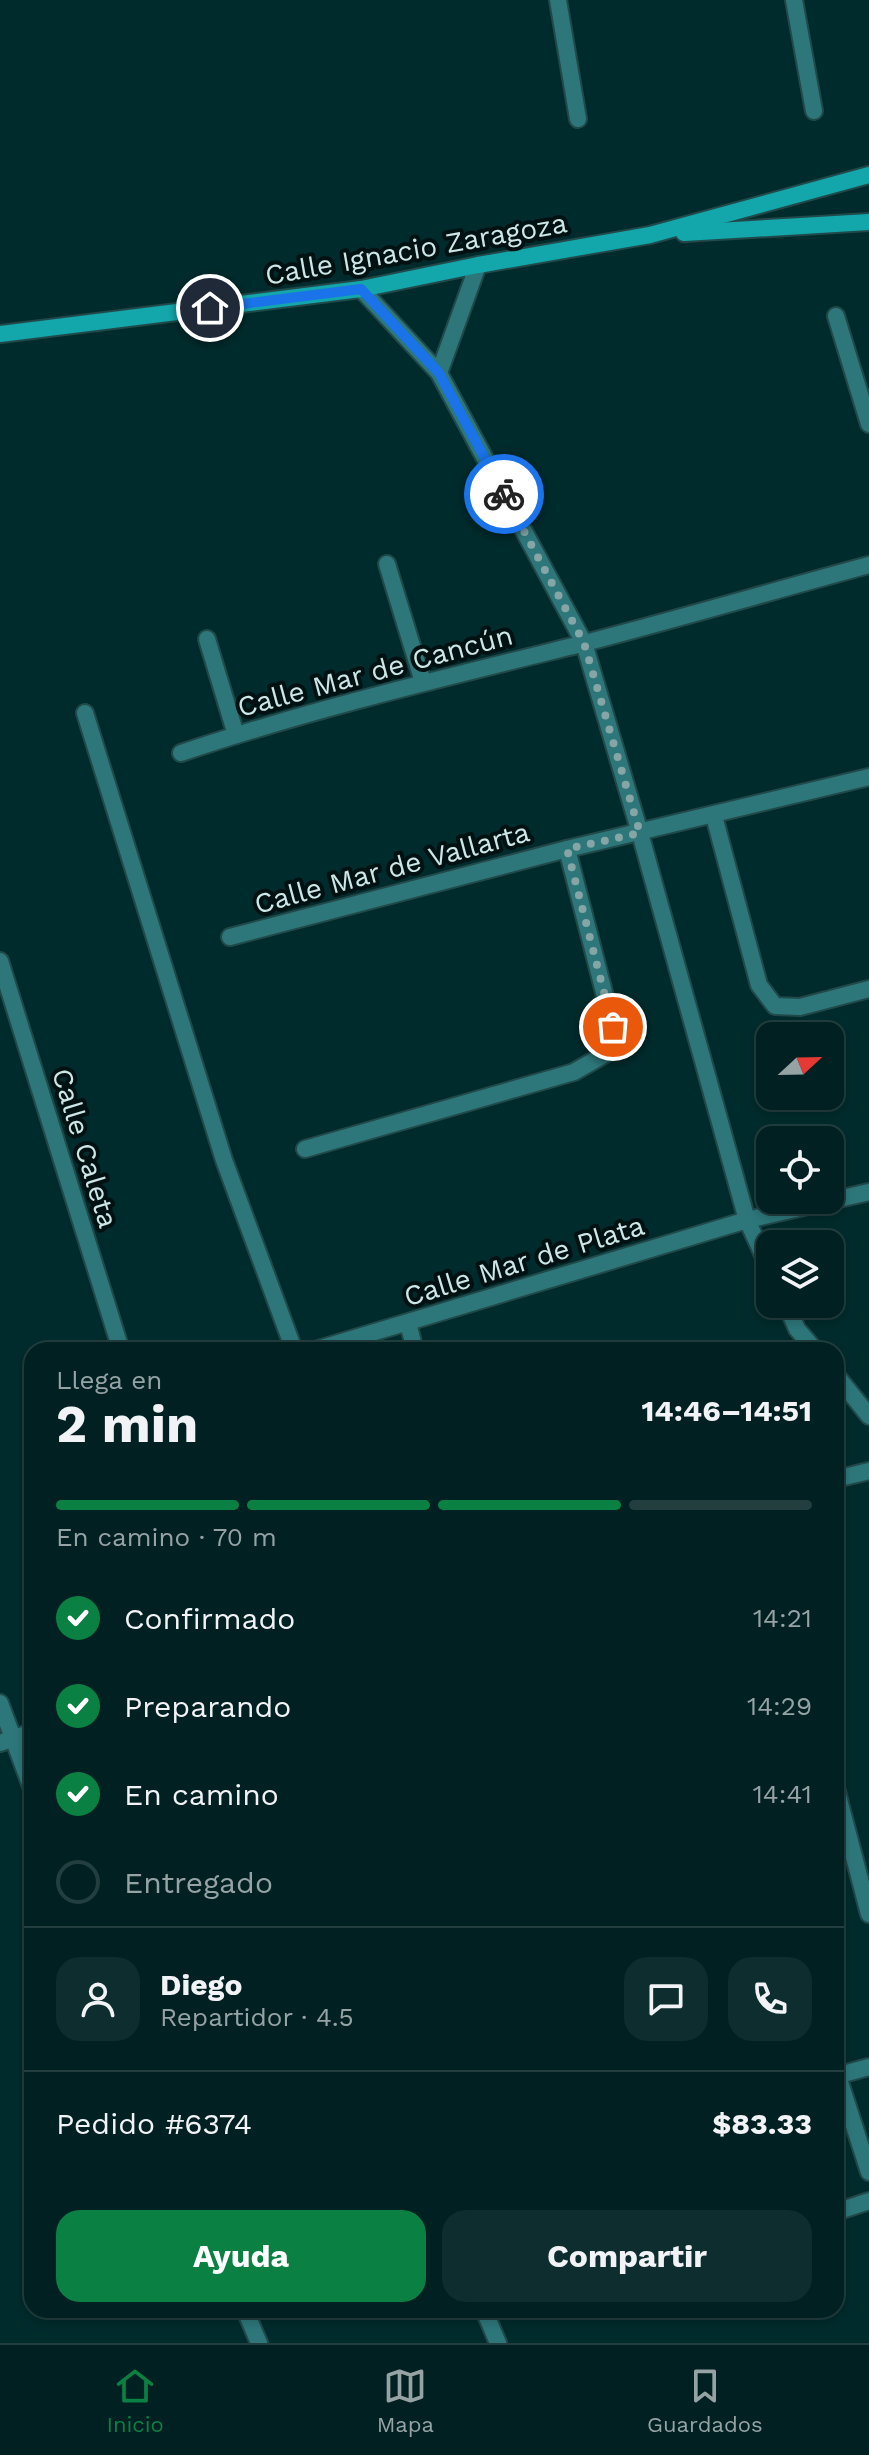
<!DOCTYPE html>
<html lang="es">
<meta charset="utf-8">
<style>
:root{--surface:#002021;--page:#0e2d2e;--text:#f1f3f6;--muted:#95a3a5;--line:#223e3f;--accent:#0b8043}
body{margin:0;font-family:"Work Sans",sans-serif;background:var(--page);color:var(--text);height:100vh;display:flex;flex-direction:column;font-size:30px;white-space:nowrap}
*{box-sizing:border-box;margin:0}
p{font-size:26px;color:var(--muted)}
.icon{flex:none;width:44px;height:44px;fill:none;stroke:currentColor;stroke-width:2;stroke-linecap:round;stroke-linejoin:round}
.map{position:relative;flex:1;overflow:hidden}
.drawer{position:absolute;left:24px;top:1342px;width:820px;height:976px;display:flex;flex-direction:column;background:var(--surface);border-radius:24px;box-shadow:0 4px 12px #0003,0 0 0 2px var(--line)}
.drawer>*{flex:none}
.needle{width:52px;rotate:68deg}
.controls{position:absolute;left:756px;top:1022px;display:grid;gap:16px}
.controls a{display:grid;place-items:center;width:88px;height:88px;border-radius:16px;background:var(--surface);box-shadow:0 4px 12px #0003,0 0 0 2px var(--line);font-size:40px}
.pin{position:absolute;display:grid;place-items:center;width:68px;height:68px;color:#fff;margin:-34px;border:4px solid #fff;border-radius:50%;box-shadow:0 2px 8px #0007}
.courier{position:absolute;display:grid;place-items:center;width:80px;height:80px;margin:-40px;border:6px solid #1a73e8;border-radius:50%;background:#fff;color:#222;box-shadow:0 2px 10px #0007}
.summary em{font-style:normal;font-weight:700}
.summary div{display:flex;flex-direction:column-reverse}
.summary{display:flex;align-items:center;justify-content:space-between;height:136px;padding:0 32px}
h1{font-size:52px;font-weight:700;line-height:60px}
.bar{display:grid;grid-template-columns:repeat(4,1fr);gap:12px 8px;align-content:center;height:96px;padding:0 32px}
.bar i{height:10px;border-radius:6px;background:var(--line)}
.bar .current{background:var(--accent)}
.bar p{grid-column:span 4}
.line{display:flex;align-items:center;gap:20px;padding:0 32px;border-top:2px solid var(--line)}
.line div{flex:1}
.round{display:grid;place-items:center;flex:none;width:84px;height:84px;border-radius:24px;background:var(--page)}
ol{padding:0 32px;list-style:none}
li{display:flex;align-items:center;gap:24px;height:88px}
li p{margin-inline-start:auto}
li .icon{padding:8px;border-radius:50%;background:var(--accent);color:#fff;stroke-width:4}
li:last-child{color:var(--muted)}
li i{width:44px;height:44px;border:4px solid var(--line);border-radius:50%}
.primary-button{display:flex;gap:16px;margin-top:auto;padding:16px 32px}
.primary-button a{flex:1;height:92px;border-radius:24px;background:var(--accent);color:#fff;font-size:32px;font-weight:700;line-height:92px;text-align:center}
.primary-button a+a{background:var(--page);color:var(--text)}
.tabs{display:flex;justify-content:space-around;align-items:center;height:112px;border-top:2px solid var(--line);background:var(--surface);font-size:22px;color:var(--muted)}
.tabs a{display:grid;justify-items:center;gap:4px}
.tabs .current{color:var(--accent)}
.map>svg:first-child{display:block}
.lines{fill:none;stroke-linecap:round;stroke-linejoin:round}
.street-casing{stroke:#21494a;stroke-width:20}
.secondary-casing{stroke:#21494a;stroke-width:20}
.street{stroke:#2d777a;stroke-width:16}
.secondary{stroke:#13a7ab;stroke-width:16}
.done{stroke:#85a5a6;stroke-width:8;stroke-dasharray:0 14.4}
.route{stroke:#1a73e8;stroke-width:10}
.labels{text-anchor:middle;dominant-baseline:central;stroke-width:8;stroke-linejoin:round;paint-order:stroke}
.street-label{font-size:28px;fill:#cce7e8;stroke:#001112}
</style>
<div class="map">
<svg width="869" height="2343" viewBox="0 0 869 2343">
<rect width="100%" height="100%" fill="#002b2c"/>
<g class="lines">
<g class="street-casing">
<g id="street">
<polyline points="558,0 578,119"/>
<polyline points="794,0 814,111"/>
<polyline points="361,289 439,373 584,643 640,833 747,1220 770,1270"/>
<polyline points="836,316 869,424"/>
<polyline points="439,373 478,265"/>
<polyline points="387,564 423,682"/>
<polyline points="207,639 236,735"/>
<polyline points="85,713 224,1160 294,1350"/>
<path d="M181,753c131,-44 266,-76 400,-109 96,-25 192,-53 288,-79"/>
<polyline points="714,816 759,985 775,1006 800,1007 869,989"/>
<polyline points="230,937 567,849 869,777"/>
<polyline points="0,961 121,1350"/>
<polyline points="305,1149 574,1072 607,1053 613,1027 567,849"/>
<polyline points="786,1304 797,1329 815,1350"/>
<polyline points="408,1323 415,1350"/>
<polyline points="315,1350 747,1220 869,1192"/>
<polyline points="836,1375 869,1416"/>
<polyline points="836,1479 869,1471"/>
<polyline points="0,1703 32,1789"/>
<polyline points="0,1743 32,1732"/>
<polyline points="836,1788 869,1914"/>
<polyline points="836,2076 869,2067"/>
<polyline points="838,2076 869,2172"/>
<polyline points="836,2212 869,2201"/>
<polyline points="245,2310 259,2343"/>
<polyline points="484,2310 498,2343"/>
</g>
</g>
<g class="secondary-casing">
<g id="secondary">
<polyline points="684,233 869,222"/>
<polyline points="0,334 361,289 478,265 650,235 869,175"/>
</g>
</g>
<use href="#street" class="street"/>
<use href="#secondary" class="secondary"/>
</g>
<g class="lines">
<polyline class="done" points="504,494 584,643 640,833 567,849 613,1027"/>
<polyline class="route" points="210,308 361,289 439,373 504,494"/>
</g>
<g class="labels">
<g class="street-label">
<text transform="translate(416 249) rotate(-10)">Calle Ignacio Zaragoza</text>
<text transform="translate(375 671) rotate(-15)">Calle Mar de Cancún</text>
<text transform="translate(392 868) rotate(-15)">Calle Mar de Vallarta</text>
<text transform="translate(85 1148) rotate(73)">Calle Caleta</text>
<text transform="translate(524 1261) rotate(-17)">Calle Mar de Plata</text>
</g>
</g>
</svg>
<div class="controls">
<a><svg class="needle" viewBox="-14 -14 28 28"><path d="M0-13l5 13h-10z" fill="#e53935"/><path d="M0 13l5-13h-10z" fill="#95a3a5"/></svg></a>
<a><svg class="icon" aria-label="locate" viewBox="0 0 24 24"><circle cx="12" cy="12" r="6"/><path d="M12 2v4M12 18v4M2 12h4M18 12h4"/></svg></a>
<a><svg class="icon" aria-label="layers" viewBox="0 0 24 24"><path d="M12 4l9 5-9 5-9-5zM3 14l9 5 9-5"/></svg></a>
</div>
<div class="pin" style="left:613px;top:1027px;background:#ea580c"><svg class="icon" aria-label="bag" viewBox="0 0 24 24"><path d="M5 8h14l-1 12H6zM9 8a3 3 0 0 1 6 0"/></svg></div>
<div class="pin" style="left:210px;top:308px;background:#1f2937"><svg class="icon" aria-label="home" viewBox="0 0 24 24"><path d="M3 11l9-7 9 7M6 9v11h12V9"/></svg></div>
<div class="courier" style="left:504px;top:494px"><svg class="icon" aria-label="bike" viewBox="0 0 24 24"><circle cx="6" cy="16" r="4"/><circle cx="18" cy="16" r="4"/><path d="M6 16l4-8h5l3 8M10 8l3 8H6M13 5h3"/></svg></div>
<section class="drawer">
<div class="summary"><div><h1>2 min</h1><p>Llega en</p></div><em>14:46–14:51</em></div>
<div class="bar"><i class="current"></i><i class="current"></i><i class="current"></i><i></i><p>En camino · 70 m</p></div>
<ol>
<li><svg class="icon" aria-label="check" viewBox="0 0 24 24"><path d="M5 12l5 5 9-10"/></svg>Confirmado<p>14:21</p></li>
<li><svg class="icon" aria-label="check" viewBox="0 0 24 24"><path d="M5 12l5 5 9-10"/></svg>Preparando<p>14:29</p></li>
<li><svg class="icon" aria-label="check" viewBox="0 0 24 24"><path d="M5 12l5 5 9-10"/></svg>En camino<p>14:41</p></li>
<li><i></i>Entregado</li>
</ol>
<div class="line" style="height:144px"><a class="round"><svg class="icon" aria-label="person" viewBox="0 0 24 24"><circle cx="12" cy="8" r="4"/><path d="M4 21q1-7 8-7t8 7"/></svg></a><div><b>Diego</b><p>Repartidor · 4.5</p></div><a class="round"><svg class="icon" aria-label="chat" viewBox="0 0 24 24"><path d="M4 5h16v11H9l-5 4z"/></svg></a><a class="round"><svg class="icon" aria-label="phone" viewBox="0 0 24 24"><path d="M5 4h4l2 5-3 2q2 4 5 5l2-3 5 2v4C11 20 4 13 5 4z"/></svg></a></div>
<div class="line" style="height:104px"><div>Pedido #6374</div><b>$83.33</b></div>
<div class="primary-button"><a>Ayuda</a><a>Compartir</a></div>
</section>
</div>
<nav class="tabs">
<a class="current"><svg class="icon" aria-label="home" viewBox="0 0 24 24"><path d="M3 11l9-7 9 7M6 9v11h12V9"/></svg>Inicio</a>
<a><svg class="icon" aria-label="map" viewBox="0 0 24 24"><path d="M3 6l6-2 6 2 6-2v14l-6 2-6-2-6 2zM9 4v14M15 6v14"/></svg>Mapa</a>
<a><svg class="icon" aria-label="saved" viewBox="0 0 24 24"><path d="M7 4h10v16l-5-4-5 4z"/></svg>Guardados</a>
</nav>
